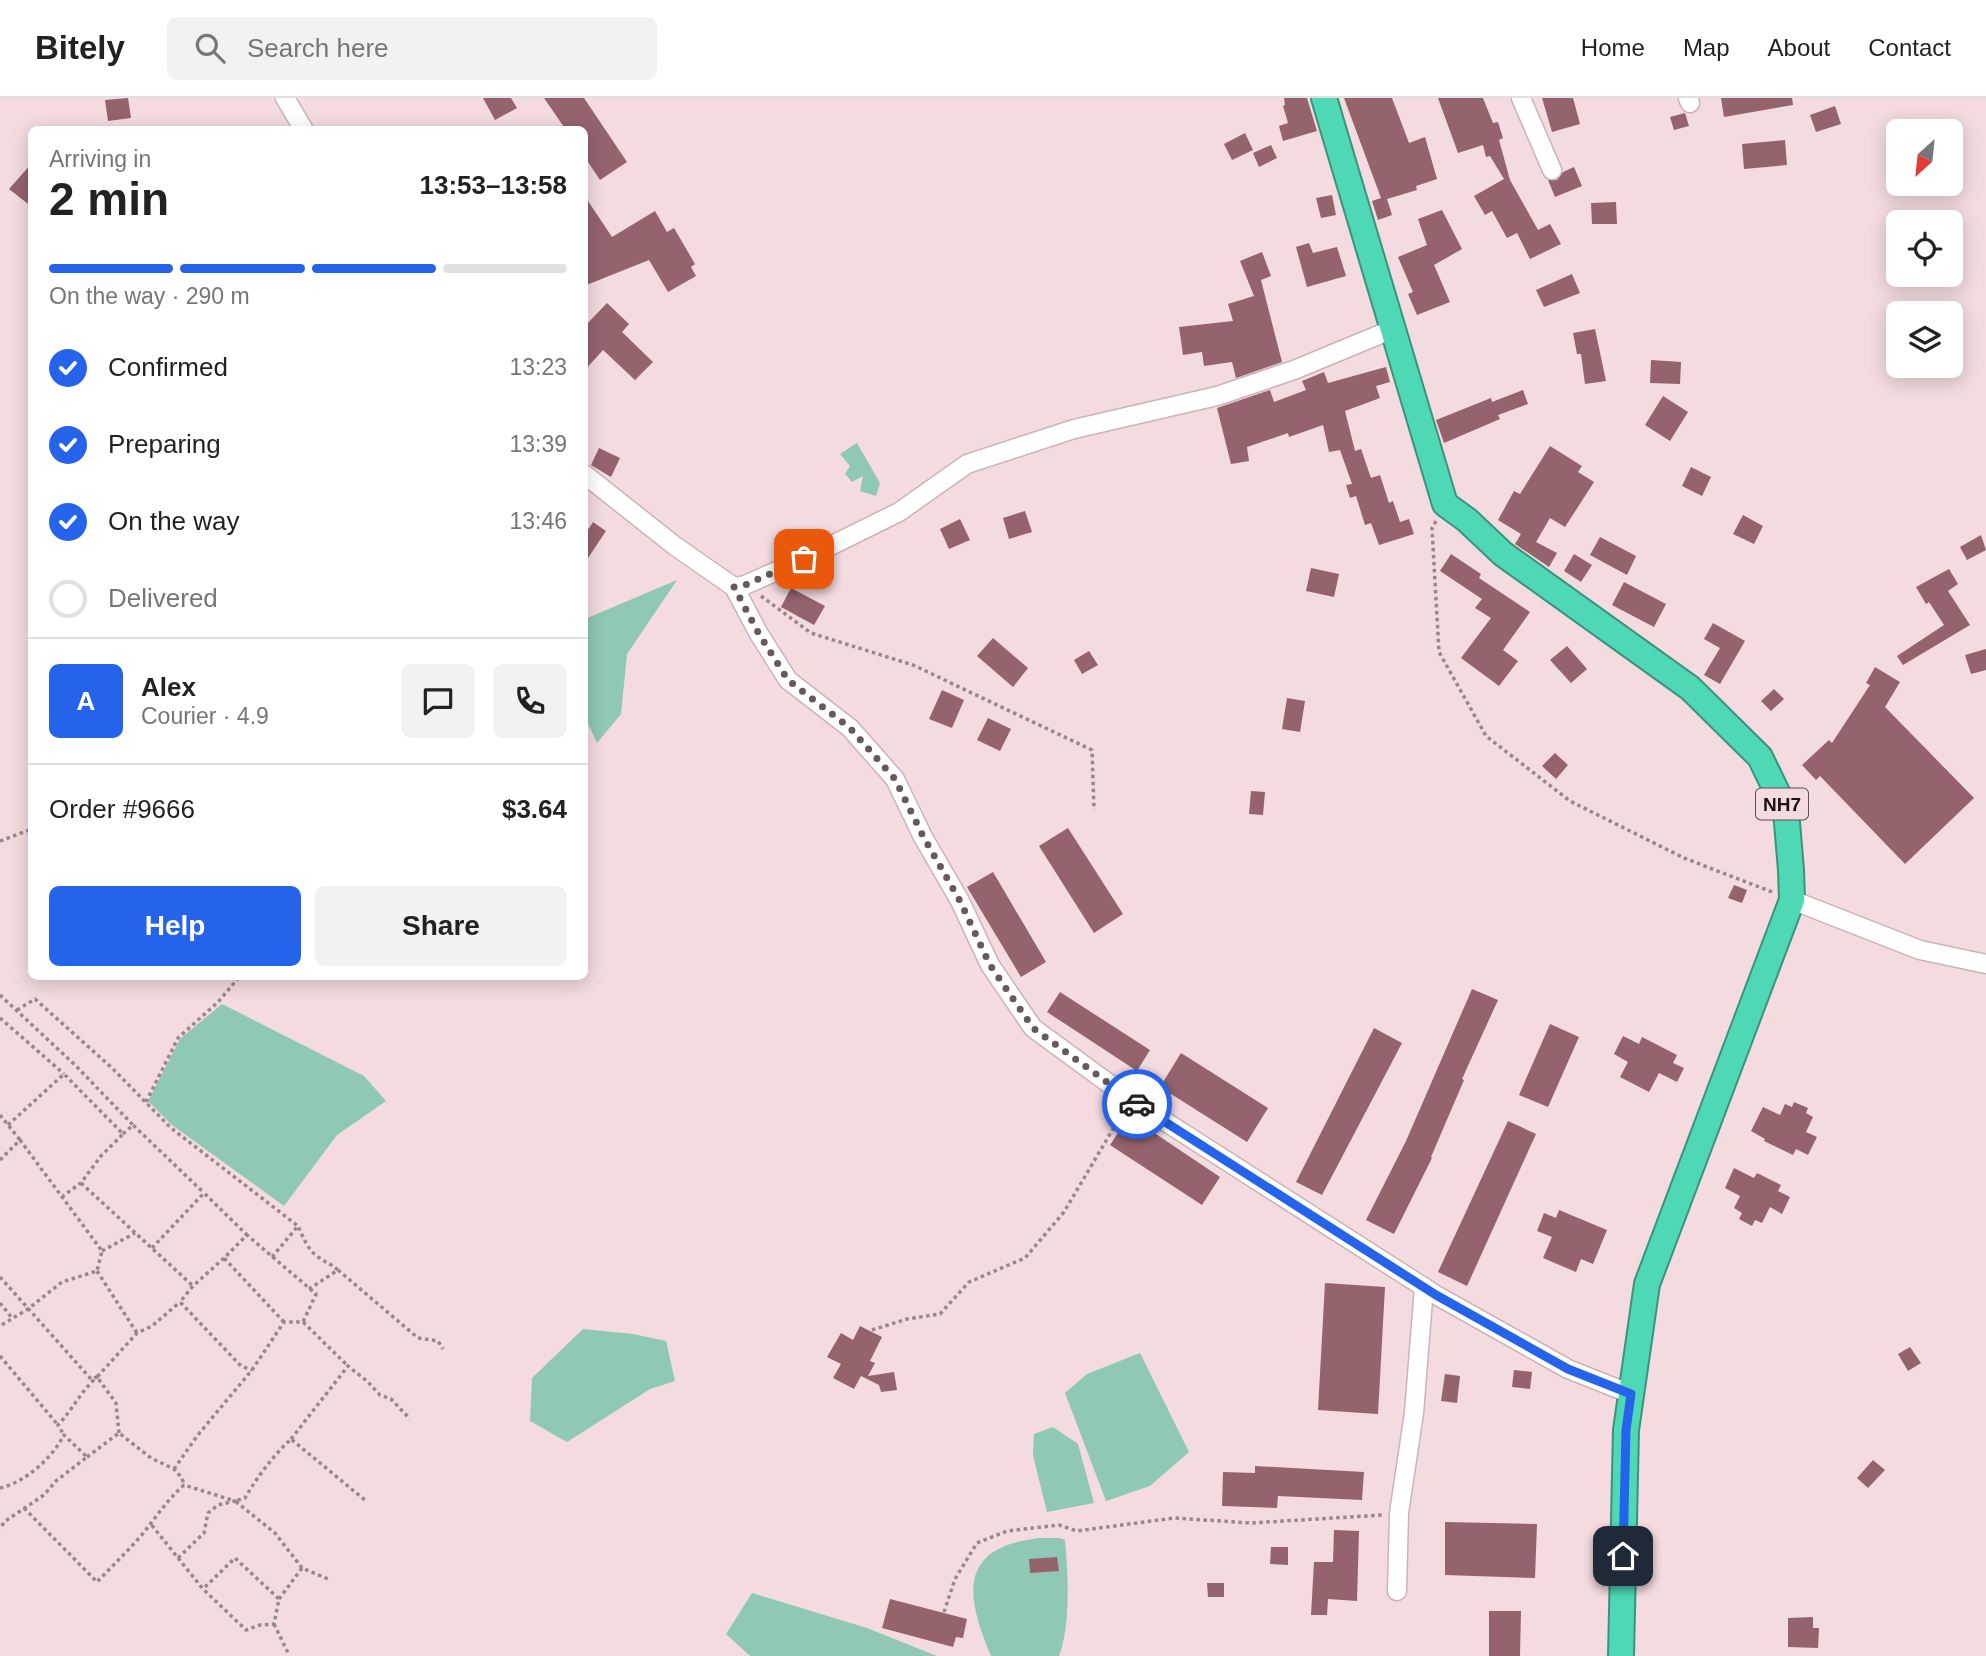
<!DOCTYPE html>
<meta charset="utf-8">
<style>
:root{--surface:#fff;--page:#f2f2f2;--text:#222;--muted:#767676;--line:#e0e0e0;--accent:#2563eb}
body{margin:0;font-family:Helvetica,sans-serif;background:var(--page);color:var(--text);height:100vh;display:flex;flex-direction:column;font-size:26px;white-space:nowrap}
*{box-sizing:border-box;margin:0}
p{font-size:23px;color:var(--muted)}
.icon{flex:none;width:38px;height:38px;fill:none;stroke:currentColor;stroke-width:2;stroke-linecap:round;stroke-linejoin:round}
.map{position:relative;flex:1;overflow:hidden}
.panel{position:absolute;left:28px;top:28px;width:560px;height:854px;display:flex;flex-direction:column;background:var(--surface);border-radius:10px;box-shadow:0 4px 18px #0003}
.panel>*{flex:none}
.needle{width:46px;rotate:207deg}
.controls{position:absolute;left:1886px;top:21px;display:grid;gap:14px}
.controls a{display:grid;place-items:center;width:77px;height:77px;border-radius:10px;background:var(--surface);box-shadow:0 4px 18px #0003;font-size:35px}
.pin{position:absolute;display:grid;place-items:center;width:60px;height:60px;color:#fff;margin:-30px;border-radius:14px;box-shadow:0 4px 10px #0006}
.courier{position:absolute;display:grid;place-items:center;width:70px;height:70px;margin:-35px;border:5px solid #2563eb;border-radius:50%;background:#fff;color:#222;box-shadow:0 2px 9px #0007}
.headline em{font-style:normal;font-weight:700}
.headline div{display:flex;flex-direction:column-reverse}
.headline{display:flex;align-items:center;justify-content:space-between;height:119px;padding:0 21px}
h1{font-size:46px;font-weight:700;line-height:52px}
.bar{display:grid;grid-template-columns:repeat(4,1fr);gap:10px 7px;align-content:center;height:84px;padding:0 21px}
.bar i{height:9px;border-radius:5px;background:var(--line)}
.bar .selected{background:var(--accent)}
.bar p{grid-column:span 4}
.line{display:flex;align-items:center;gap:18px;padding:0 21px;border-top:2px solid var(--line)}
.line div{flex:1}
.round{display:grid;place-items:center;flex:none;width:74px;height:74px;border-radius:10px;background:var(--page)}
ol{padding:0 21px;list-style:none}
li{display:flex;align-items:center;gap:21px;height:77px}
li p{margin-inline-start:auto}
li .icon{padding:7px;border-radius:50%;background:var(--accent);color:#fff;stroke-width:4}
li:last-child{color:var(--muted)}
li i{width:38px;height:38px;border:4px solid var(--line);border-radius:50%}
.primary-button{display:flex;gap:14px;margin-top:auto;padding:14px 21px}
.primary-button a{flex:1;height:80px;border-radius:10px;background:var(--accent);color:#fff;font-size:28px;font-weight:700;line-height:80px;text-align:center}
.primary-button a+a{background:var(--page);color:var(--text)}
header{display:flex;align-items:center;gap:42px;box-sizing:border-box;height:98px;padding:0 35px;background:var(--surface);border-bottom:2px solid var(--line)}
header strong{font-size:33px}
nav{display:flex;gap:38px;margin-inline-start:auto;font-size:24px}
.search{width:490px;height:63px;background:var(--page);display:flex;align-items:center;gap:18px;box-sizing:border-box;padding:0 24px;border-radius:10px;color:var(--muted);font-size:26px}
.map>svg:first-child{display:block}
.water{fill:#8fc8b5}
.building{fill:#94636c}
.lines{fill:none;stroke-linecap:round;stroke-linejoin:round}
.minor-casing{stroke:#cbb3b7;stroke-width:21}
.highway-casing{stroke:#3c937d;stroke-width:28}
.path{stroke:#99878a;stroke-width:3.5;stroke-dasharray:3.5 3.5;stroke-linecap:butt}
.minor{stroke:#fff;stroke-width:18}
.highway{stroke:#4ed8b5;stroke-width:24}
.done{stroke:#67595b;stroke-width:7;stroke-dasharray:0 12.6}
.route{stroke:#2563eb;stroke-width:9}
.labels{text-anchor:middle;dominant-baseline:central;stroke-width:5;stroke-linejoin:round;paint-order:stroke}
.shield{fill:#f3dbdf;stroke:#5c4f51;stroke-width:2}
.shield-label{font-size:19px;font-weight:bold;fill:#1b1314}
</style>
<header>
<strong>Bitely</strong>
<div class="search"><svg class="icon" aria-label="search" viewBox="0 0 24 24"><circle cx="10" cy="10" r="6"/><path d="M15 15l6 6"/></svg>Search here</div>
<nav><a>Home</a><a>Map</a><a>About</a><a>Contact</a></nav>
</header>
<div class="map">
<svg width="1986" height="1558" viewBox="0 0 1986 1558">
<rect width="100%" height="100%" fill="#f3dbdf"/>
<g class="water">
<polygon points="857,345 880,385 876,398 860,393 863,378 852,384 845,376 850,368 840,356"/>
<polygon points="677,482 627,556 621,616 597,645 585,619 585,521"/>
<polygon points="222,906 364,978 386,1003 337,1037 284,1108 172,1027 148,1003 180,941"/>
<polygon points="583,1231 633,1236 666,1243 675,1283 650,1291 567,1344 530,1323 532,1280"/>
<polygon points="1140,1255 1189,1354 1150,1388 1106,1403 1065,1295 1087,1276"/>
<polygon points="1053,1329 1078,1346 1094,1405 1047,1414 1033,1357 1034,1336"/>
<path d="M1039,1440h21l5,2c3,33 6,85 -6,116h-68c-26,-62 -33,-108 48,-118z"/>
<polygon points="752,1495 867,1530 937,1558 750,1558 726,1536"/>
</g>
<g class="building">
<polygon points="128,0 131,20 108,23 105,2"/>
<polygon points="483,0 511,0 517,10 495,22"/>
<polygon points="544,0 584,0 627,64 600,82 584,58 584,32 566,32"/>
<polygon points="1284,0 1307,0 1317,33 1283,43 1279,28 1288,25 1283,8 1285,7"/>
<polygon points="1344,0 1392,0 1409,45 1425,39 1437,81 1416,88 1417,92 1387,101 1392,117 1378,122 1372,103 1381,100"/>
<polygon points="1438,0 1483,0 1493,25 1498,24 1503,40 1499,42 1510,82 1538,132 1550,126 1561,146 1530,161 1517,135 1507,140 1492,113 1485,117 1474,98 1504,81 1490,58 1486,59 1483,47 1458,55"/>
<polygon points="1542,0 1573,0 1580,26 1552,34"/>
<polygon points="1721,0 1792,0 1793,7 1724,19"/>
<polygon points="1835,8 1841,26 1816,34 1810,17"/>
<polygon points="1685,15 1689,28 1674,32 1670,19"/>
<polygon points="1245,35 1253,52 1232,62 1224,46"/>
<polygon points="1785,42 1787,67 1744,71 1742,46"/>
<polygon points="1271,47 1277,60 1259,69 1253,55"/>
<polygon points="32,65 32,109 9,91"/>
<polygon points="1574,69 1582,88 1555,99 1548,82 1557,82 1563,74"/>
<polygon points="584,97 612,139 655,113 667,134 674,130 695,166 691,169 696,178 668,194 649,162 584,188"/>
<polygon points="1332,97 1336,117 1321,120 1316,100"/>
<polygon points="1616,104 1617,126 1592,126 1591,105"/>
<polygon points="1442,112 1462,151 1434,167 1450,204 1417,217 1408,196 1413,194 1398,159 1427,147 1418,121"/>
<polygon points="1309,145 1313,155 1337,149 1346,178 1307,189 1296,149"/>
<polygon points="1262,154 1271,178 1261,182 1282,264 1236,280 1232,264 1204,268 1202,254 1183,257 1179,229 1233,223 1228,206 1254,198 1240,163"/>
<polygon points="1572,176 1580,195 1544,209 1536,192"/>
<polygon points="607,205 629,226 622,234 653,264 635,282 603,252 584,273 584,229"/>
<polygon points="1595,231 1606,283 1585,286 1581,256 1577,256 1573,235"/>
<polygon points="1651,262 1681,264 1680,286 1650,285"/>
<polygon points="1386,269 1390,284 1376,288 1380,300 1345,313 1355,353 1361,351 1371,380 1380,377 1389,405 1393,403 1400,424 1409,421 1414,436 1379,447 1371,425 1365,427 1356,398 1350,400 1346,387 1352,386 1340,352 1329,354 1323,327 1289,339 1288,335 1247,349 1249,363 1231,366 1217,310 1270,292 1274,304 1306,292 1302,283 1324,274 1328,285"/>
<polygon points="1523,292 1528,306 1498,317 1500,321 1444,345 1436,322 1491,300 1492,304"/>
<polygon points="1663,298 1688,314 1670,343 1645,327"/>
<polygon points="1550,348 1582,368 1578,374 1594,384 1565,429 1550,420 1536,444 1557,455 1549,469 1515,446 1521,436 1498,422 1514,393 1520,396"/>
<polygon points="599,350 620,360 611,379 591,367"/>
<polygon points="1691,369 1711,379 1702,398 1682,388"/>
<polygon points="1025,413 1032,434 1009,441 1003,420"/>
<polygon points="1743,417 1763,428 1754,446 1733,436"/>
<polygon points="960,421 970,442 949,451 940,431"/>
<polygon points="593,424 606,433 584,466 584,438"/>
<polygon points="1981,437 1986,452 1967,462 1960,449"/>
<polygon points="1600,439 1636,458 1627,477 1590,457"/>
<polygon points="1451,456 1481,476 1479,480 1530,514 1503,552 1518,563 1499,588 1461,560 1491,520 1475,510 1482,501 1440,473"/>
<polygon points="1574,456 1592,467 1581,484 1564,473"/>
<polygon points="1311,470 1339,476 1334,499 1306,493"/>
<polygon points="1949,471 1958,486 1948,493 1970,527 1903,567 1897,558 1944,527 1929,504 1926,506 1916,489"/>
<polygon points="1624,484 1666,506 1654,529 1612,507"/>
<polygon points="791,490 825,508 814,527 781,509"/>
<polygon points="1713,525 1745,543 1720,586 1704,577 1720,550 1704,541"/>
<polygon points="993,540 1028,570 1013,589 977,558"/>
<polygon points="1567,548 1587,571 1571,585 1550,562"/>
<polygon points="1986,551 1986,572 1971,576 1965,557"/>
<polygon points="1089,553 1098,567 1082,576 1074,562"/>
<polygon points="1875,569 1900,584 1885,609 1974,700 1905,766 1820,678 1816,682 1802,667 1829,642 1832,645 1870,587 1866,585"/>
<polygon points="1774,591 1784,601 1771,613 1761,603"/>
<polygon points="942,592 964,602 952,630 929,621"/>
<polygon points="1287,600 1305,603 1300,634 1282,631"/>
<polygon points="988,620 1011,631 1000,653 977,642"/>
<polygon points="1555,655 1568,667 1556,681 1542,668"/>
<polygon points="1251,693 1265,694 1263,717 1249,716"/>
<polygon points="1068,730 1123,816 1094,835 1039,748"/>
<polygon points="993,774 1046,864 1021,879 967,789"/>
<polygon points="1734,787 1747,792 1742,805 1728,800"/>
<polygon points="1472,891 1498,902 1462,981 1464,982 1431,1059 1432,1060 1394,1136 1366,1122 1406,1043"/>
<polygon points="1060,894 1150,952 1137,973 1047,914"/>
<polygon points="1550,926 1579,939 1548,1009 1519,997"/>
<polygon points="1374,930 1402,945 1322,1097 1296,1084"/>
<polygon points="1623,938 1639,946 1642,939 1677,957 1673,965 1684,970 1677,984 1659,975 1649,994 1620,979 1628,964 1614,956"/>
<polygon points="1181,955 1268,1010 1247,1044 1160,989"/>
<polygon points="1794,1004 1808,1010 1806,1015 1813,1019 1806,1034 1817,1039 1808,1057 1796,1051 1793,1057 1764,1043 1765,1041 1751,1033 1763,1009 1780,1017 1785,1006 1792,1009"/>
<polygon points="1129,1018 1220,1079 1202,1107 1110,1047"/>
<polygon points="1508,1023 1536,1036 1467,1188 1438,1174"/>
<polygon points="1734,1070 1754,1080 1757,1075 1781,1087 1778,1093 1790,1099 1782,1116 1770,1109 1762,1125 1755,1122 1752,1128 1739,1121 1742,1115 1734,1110 1740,1098 1725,1090"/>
<polygon points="1559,1112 1607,1132 1593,1166 1581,1161 1576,1174 1543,1160 1552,1139 1537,1133 1544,1115 1556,1120"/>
<polygon points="1325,1185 1385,1189 1378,1316 1318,1312"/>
<polygon points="860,1228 882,1239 870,1263 875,1265 868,1278 894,1274 897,1292 881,1294 879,1287 861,1278 854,1291 833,1280 841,1266 827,1259 841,1235 853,1242"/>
<polygon points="1910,1249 1921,1265 1908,1273 1898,1256"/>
<polygon points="1514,1272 1532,1274 1530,1291 1512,1289"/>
<polygon points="1445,1276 1460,1278 1457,1305 1441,1303"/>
<polygon points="1873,1362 1885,1372 1868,1390 1857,1380"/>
<polygon points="1255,1368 1364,1374 1362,1402 1278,1398 1277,1410 1222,1408 1223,1374 1255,1375"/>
<polygon points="1445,1424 1537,1426 1535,1480 1445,1477"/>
<polygon points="1334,1432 1359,1433 1357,1503 1328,1501 1327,1517 1311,1517 1314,1464 1333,1464"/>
<polygon points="1271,1449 1288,1449 1288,1467 1270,1466"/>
<polygon points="1057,1459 1059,1473 1030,1475 1029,1461"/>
<polygon points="1207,1485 1224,1485 1224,1499 1208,1499"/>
<polygon points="890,1501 967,1521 963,1540 956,1539 953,1549 882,1530"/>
<polygon points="1489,1513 1521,1513 1520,1558 1489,1558"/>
<polygon points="1813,1519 1813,1530 1819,1530 1818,1550 1788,1549 1788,1520"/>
</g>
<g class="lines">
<g class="minor-casing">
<g id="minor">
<polyline points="285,0 304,32"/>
<polyline points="1521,0 1552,72"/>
<polyline points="1688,0 1690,5"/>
<polyline points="584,376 675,448 734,489 759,536 788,582 850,630 895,681 923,739 960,803 990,867 1033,930 1130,1001 1436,1197 1568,1271 1631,1296"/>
<polyline points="734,489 745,487 804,461 899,414 967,366 1074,331 1217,298 1294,272 1393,231"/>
<polyline points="1792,802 1920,852 1986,866"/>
<polyline points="1397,1493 1399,1415 1414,1315 1424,1189"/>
</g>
</g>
<g class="highway-casing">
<polyline id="highway" points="1324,0 1445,406 1467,422 1503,456 1690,590 1760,659 1786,713 1791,772 1792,802 1647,1186 1626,1332 1621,1558"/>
</g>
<g class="path">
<polyline points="1436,423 1432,430 1439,554 1486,638 1570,703 1684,760 1772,794"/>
<polyline points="761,498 811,535 913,567 1092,652 1094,712"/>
<polyline points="0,743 32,731"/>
<polyline points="0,897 75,967 133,1027"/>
<polyline points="17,912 35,901 112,970 171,1030 298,1128"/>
<polyline points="0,920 64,976"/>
<polyline points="146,1004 178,940 218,904 240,878"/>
<polyline points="0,1017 20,1042"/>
<polyline points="8,1027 64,976 123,1036 101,1058 81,1085 63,1098"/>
<polyline points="123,1036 133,1027 204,1095"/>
<polyline points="0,1062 20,1042 102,1153 97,1173 62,1184 28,1211 0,1228"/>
<polyline points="81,1085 193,1188"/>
<polyline points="152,1150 204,1095 247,1137"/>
<polyline points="102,1153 135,1135"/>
<path d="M272,1159l26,-31c5,11 10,24 20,31 7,5 13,7 20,13l-29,19"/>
<polyline points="224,1160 193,1188 180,1204 241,1268 252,1272"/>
<polyline points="338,1172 418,1240 438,1243 443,1251"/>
<polyline points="97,1173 137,1235"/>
<path d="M0,1179l91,102 6,-2c-16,14 -24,32 -39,48l6,10"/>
<polyline points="0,1205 12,1220"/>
<polyline points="284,1224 224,1160 247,1137 316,1196 303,1224"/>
<polyline points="872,1232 907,1221 940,1216 969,1184 1025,1160 1064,1114 1123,1014"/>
<polyline points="0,1258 58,1327"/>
<polyline points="119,1335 116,1305 97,1279 137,1235 152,1228 180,1204"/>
<polyline points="291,1341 348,1268 367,1283 380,1297 391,1301 410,1321"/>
<polyline points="87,1359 119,1335 151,1360 174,1371 182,1380 184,1387"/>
<polyline points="174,1371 197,1338 252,1272 284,1224 303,1224 348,1268"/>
<path d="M0,1390c26,-6 52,-30 64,-53l23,22 -31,24 -12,14 -40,27 -4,7"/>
<path d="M24,1410l73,74c14,-15 29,-29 43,-45 15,-18 26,-36 44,-52l51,16 -17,4 -10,8 -4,20 -26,25 -28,-35"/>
<polyline points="178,1460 203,1491 246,1532 260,1527 274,1526 279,1501 235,1460 203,1491"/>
<path d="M302,1470l-27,-35 -40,-32 10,-3c12,-21 28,-42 46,-59l75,62"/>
<polyline points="279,1501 302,1470 328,1481"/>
<polyline points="944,1514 955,1481 977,1445 1007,1433 1059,1427 1077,1433 1174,1420 1251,1425 1383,1417"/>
<polyline points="274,1526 289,1557"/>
</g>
<use href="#minor" class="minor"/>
<use href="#highway" class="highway"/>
</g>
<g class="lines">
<polyline class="done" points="804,461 745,487 734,489 759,536 788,582 850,630 895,681 923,738 960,803 990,867 1033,930 1137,1006"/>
<polyline class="route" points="1137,1006 1436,1197 1568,1271 1631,1296 1626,1332 1623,1458"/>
</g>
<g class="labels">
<rect class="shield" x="1756" y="690.5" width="52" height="31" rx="5"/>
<g class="shield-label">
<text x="1782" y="706">NH7</text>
</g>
</g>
</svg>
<div class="controls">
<a><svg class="needle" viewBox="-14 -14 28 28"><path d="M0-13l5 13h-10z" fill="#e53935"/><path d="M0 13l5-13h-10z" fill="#767676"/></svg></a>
<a><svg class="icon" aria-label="locate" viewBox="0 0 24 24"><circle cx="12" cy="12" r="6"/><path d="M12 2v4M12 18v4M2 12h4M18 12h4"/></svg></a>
<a><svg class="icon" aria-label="layers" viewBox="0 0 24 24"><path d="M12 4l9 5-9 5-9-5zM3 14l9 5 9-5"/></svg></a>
</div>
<div class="pin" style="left:804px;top:461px;background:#ea580c"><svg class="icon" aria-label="bag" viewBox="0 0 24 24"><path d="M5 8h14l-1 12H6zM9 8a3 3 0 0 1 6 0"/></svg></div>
<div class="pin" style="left:1623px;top:1458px;background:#1f2937"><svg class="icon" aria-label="home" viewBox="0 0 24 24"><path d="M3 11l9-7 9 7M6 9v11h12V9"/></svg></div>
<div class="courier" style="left:1137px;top:1006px"><svg class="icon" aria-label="car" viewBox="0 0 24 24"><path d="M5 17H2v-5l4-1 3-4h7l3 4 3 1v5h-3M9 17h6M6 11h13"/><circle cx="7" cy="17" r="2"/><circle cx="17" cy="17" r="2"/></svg></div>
<section class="panel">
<div class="headline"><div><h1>2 min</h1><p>Arriving in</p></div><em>13:53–13:58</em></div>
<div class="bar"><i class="selected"></i><i class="selected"></i><i class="selected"></i><i></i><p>On the way · 290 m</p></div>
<ol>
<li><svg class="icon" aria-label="check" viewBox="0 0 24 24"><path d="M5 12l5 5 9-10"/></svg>Confirmed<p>13:23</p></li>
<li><svg class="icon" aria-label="check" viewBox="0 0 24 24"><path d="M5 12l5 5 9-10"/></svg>Preparing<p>13:39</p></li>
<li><svg class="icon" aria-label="check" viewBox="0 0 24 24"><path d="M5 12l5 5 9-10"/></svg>On the way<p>13:46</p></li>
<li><i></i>Delivered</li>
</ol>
<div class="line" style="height:126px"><b class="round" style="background:var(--accent);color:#fff">A</b><div><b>Alex</b><p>Courier · 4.9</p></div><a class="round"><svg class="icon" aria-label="chat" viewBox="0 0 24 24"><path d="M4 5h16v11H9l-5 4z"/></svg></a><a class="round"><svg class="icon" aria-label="phone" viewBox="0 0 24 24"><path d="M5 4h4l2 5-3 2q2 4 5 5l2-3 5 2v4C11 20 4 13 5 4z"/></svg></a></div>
<div class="line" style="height:91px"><div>Order #9666</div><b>$3.64</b></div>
<div class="primary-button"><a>Help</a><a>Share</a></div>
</section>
</div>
